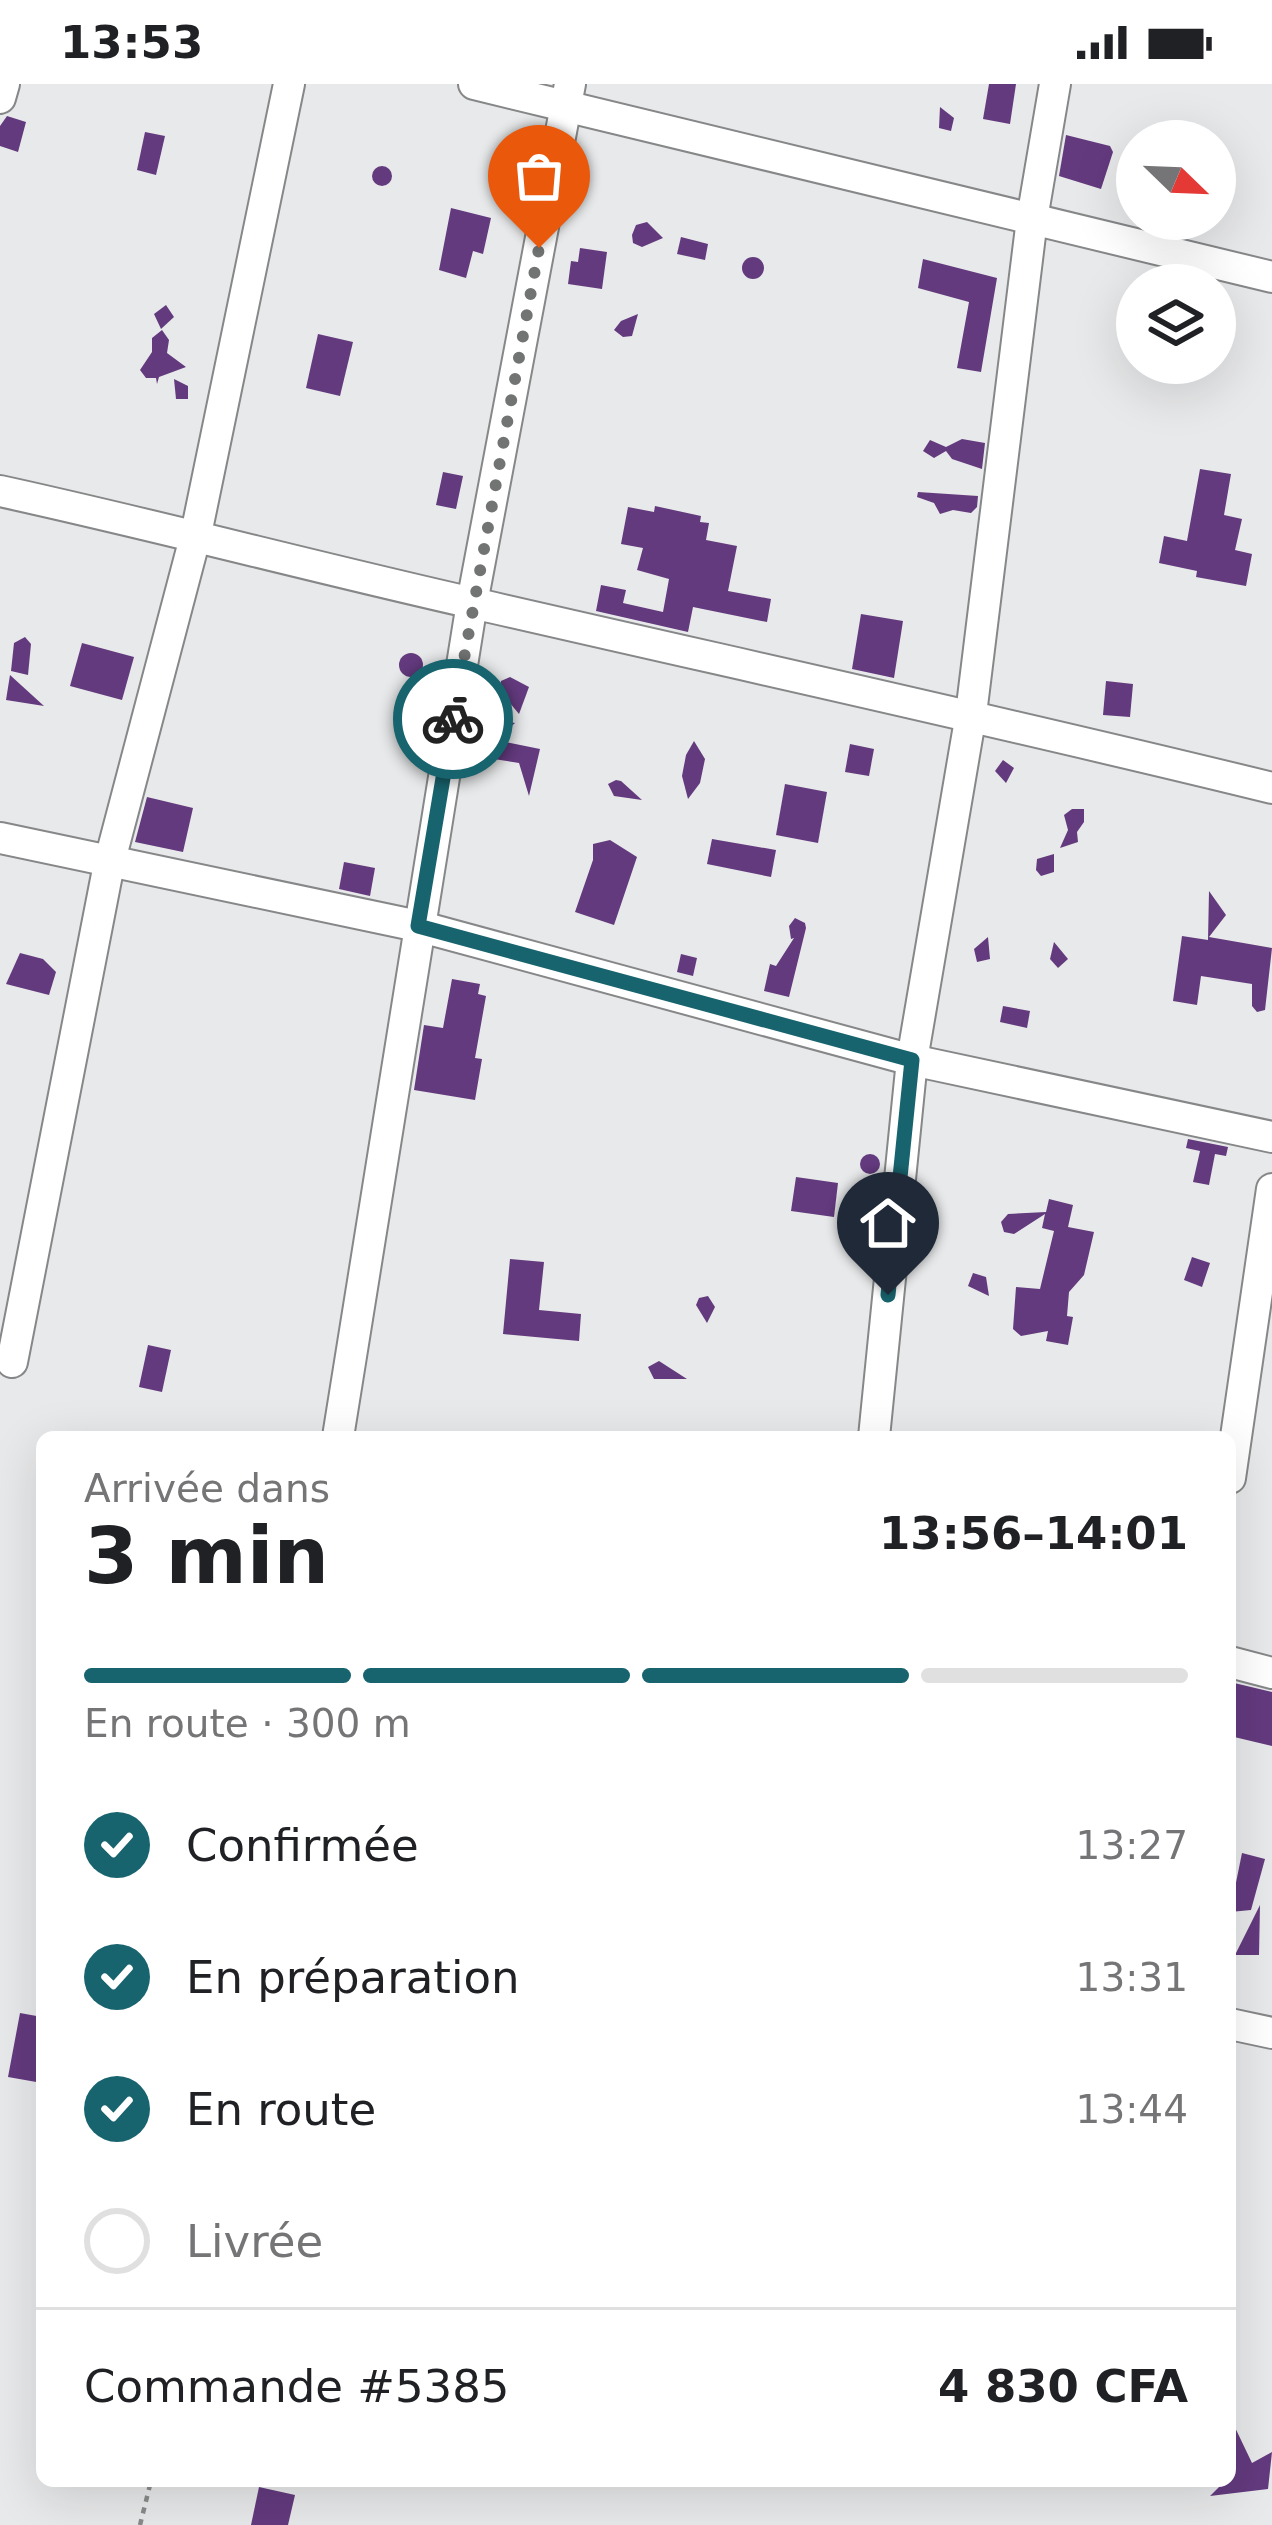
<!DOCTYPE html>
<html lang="fr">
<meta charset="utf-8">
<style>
:root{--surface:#fff;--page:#f2f2f2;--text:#202124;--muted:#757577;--line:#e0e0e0;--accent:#18646e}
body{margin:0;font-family:"DejaVu Sans",sans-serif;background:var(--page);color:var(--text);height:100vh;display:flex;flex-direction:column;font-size:45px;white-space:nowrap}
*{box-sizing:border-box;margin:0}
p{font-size:39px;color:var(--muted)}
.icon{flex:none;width:66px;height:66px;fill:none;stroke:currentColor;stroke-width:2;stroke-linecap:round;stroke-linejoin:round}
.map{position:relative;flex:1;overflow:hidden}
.panel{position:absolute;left:36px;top:1347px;width:1200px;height:1056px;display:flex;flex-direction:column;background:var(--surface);border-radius:18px;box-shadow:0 12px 48px #0002}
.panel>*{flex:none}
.needle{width:78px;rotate:113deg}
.tools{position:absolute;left:1116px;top:36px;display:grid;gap:24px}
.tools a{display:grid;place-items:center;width:120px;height:120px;border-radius:50%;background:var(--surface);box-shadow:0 12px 48px #0002;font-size:60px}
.pin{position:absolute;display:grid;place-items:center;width:102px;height:102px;color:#fff;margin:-123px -51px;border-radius:50% 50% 50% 0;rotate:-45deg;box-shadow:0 0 12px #0007}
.pin .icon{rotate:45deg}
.courier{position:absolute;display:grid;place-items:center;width:120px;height:120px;margin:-60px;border:9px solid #18646e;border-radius:50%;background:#fff;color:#222;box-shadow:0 3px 15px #0007}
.overview em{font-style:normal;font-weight:700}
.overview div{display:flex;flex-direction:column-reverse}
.overview{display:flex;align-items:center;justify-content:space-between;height:204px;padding:0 48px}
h1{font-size:78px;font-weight:700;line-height:90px}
.bar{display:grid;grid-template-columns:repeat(4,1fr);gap:18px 12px;align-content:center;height:144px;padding:0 48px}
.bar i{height:15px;border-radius:9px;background:var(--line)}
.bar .current{background:var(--accent)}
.bar p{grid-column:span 4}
.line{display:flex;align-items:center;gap:30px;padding:0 48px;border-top:3px solid var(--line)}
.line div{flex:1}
ol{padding:0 48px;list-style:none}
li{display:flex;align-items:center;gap:36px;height:132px}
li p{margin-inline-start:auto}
li .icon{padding:12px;border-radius:50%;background:var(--accent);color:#fff;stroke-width:4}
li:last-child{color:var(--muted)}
li i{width:66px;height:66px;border:6px solid var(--line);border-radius:50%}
.status{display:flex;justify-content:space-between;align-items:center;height:84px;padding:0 60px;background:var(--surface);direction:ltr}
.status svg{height:33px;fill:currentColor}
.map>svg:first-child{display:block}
.building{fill:#633a7e}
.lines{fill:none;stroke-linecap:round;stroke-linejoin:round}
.minor-casing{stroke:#868788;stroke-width:34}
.path{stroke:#898a8a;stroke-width:4.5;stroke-dasharray:6 6;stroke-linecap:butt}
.minor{stroke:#fff;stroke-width:30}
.done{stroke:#727373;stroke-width:12;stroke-dasharray:0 21.6}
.route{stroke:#18646e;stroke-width:15}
</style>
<div class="status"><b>13:53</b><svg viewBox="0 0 49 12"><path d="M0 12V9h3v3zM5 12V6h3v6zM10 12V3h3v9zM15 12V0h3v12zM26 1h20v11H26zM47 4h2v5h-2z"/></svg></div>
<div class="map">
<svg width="1272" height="2441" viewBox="0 0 1272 2441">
<rect width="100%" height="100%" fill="#e8e9ea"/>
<g class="building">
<polygon points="989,0 1016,0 1010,40 983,35"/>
<polygon points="940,23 954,34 951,47 939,44"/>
<polygon points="7,32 26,38 18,68 0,62 0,42"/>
<polygon points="145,48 165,52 156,91 137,86"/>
<polygon points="1066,51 1110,62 1113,68 1101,105 1059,92"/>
<circle cx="382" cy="92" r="10"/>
<polygon points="451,124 491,134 483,170 473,167 466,194 439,186"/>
<polygon points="647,138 663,154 642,163 633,159 632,151 636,141"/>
<polygon points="681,153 708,160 705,176 677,170"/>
<polygon points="580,164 607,168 602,205 568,200 571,177 578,178"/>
<circle cx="753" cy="184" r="11"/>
<polygon points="923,175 997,194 981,288 957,284 969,218 918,204"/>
<polygon points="166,221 174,233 161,245 154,230"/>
<polygon points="638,230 632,252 623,253 614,246 621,237"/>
<polygon points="162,246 169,256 167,269 186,283 159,293 157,300 156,294 146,294 140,286 152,268 152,254"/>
<polygon points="318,250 353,258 340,312 306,304"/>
<polygon points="174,295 188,302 188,315 176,315"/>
<polygon points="962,355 985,359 982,385 952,375 946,367 934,374 923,367 930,356 946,363"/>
<polygon points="1200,385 1231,390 1224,431 1242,435 1235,466 1252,470 1246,502 1196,493 1197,487 1159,479 1164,452 1187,457"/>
<polygon points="443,388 463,392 456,425 436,421"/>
<polygon points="918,408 978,412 977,423 971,429 953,426 940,430 934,419 917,413"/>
<polygon points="655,422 701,432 700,438 709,439 706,456 737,462 728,507 771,515 767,538 693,523 688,548 596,527 601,501 626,506 623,519 663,528 669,495 637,486 643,464 621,460 628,423 654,428"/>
<polygon points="861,530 903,537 894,594 852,585"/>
<polygon points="25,553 31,560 28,591 11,587 14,559"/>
<polygon points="82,559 134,573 122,616 70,602"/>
<circle cx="411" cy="581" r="12"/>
<polygon points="10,591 44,622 6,616"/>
<polygon points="510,593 529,603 519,630 500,607 501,597"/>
<polygon points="1106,597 1133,600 1130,633 1103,631"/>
<polygon points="487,634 515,639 495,656 540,665 529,712 519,679 481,673"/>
<polygon points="694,657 705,675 700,699 688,715 682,692 686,671"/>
<polygon points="850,660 874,665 869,692 845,688"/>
<polygon points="1003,676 1014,684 1006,699 995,687"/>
<polygon points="616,696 621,697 642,716 614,712 608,700"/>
<polygon points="785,700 827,708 818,759 776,751"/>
<polygon points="147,713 193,724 183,768 135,758"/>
<polygon points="1072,725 1084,725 1084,738 1077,748 1078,758 1060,764 1068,746 1064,731"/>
<polygon points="712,755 776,766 771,793 707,780"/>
<polygon points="610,756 637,773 614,841 575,828 593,776 593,760"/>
<polygon points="1054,770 1054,788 1041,792 1036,786 1037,775"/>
<polygon points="344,778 375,784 370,812 339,805"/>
<polygon points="1209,807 1226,831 1209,853 1272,864 1265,926 1257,928 1252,922 1252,900 1201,892 1197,921 1173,917 1182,852 1208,856"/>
<polygon points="795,834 805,839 806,844 789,913 764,907 770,880 776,882 794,854 791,855 789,842"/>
<polygon points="988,853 990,875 977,878 974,865"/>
<polygon points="1054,858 1068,875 1058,884 1050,875"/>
<polygon points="20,869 43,875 56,888 49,911 6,900"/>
<polygon points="681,870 697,874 693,892 677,888"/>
<polygon points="452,895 480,900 478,910 486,912 475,974 482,975 475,1016 414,1006 424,941 443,944"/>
<polygon points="1003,922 1030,927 1027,944 1000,938"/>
<polygon points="1188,1055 1228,1063 1226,1072 1215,1070 1209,1101 1193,1098 1200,1067 1186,1064"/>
<circle cx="870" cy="1080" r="10"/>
<polygon points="796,1093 838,1099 834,1133 791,1127"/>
<polygon points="1049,1115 1073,1121 1068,1143 1094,1148 1084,1191 1069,1208 1067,1232 1073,1233 1068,1261 1046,1257 1048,1247 1021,1252 1013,1245 1016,1203 1040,1205 1054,1147 1042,1144 1045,1130 1014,1150 1004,1148 1001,1138 1008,1130 1046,1128"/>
<polygon points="1192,1173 1210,1179 1202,1203 1184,1196"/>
<polygon points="510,1175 544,1178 539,1226 581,1230 579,1257 503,1250"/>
<polygon points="973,1189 986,1193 989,1212 968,1202"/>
<polygon points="708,1212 715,1223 707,1239 696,1221 699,1214"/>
<polygon points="148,1261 171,1266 162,1308 139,1303"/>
<polygon points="659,1277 687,1295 654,1295 648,1283"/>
<polygon points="1230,1598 1272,1608 1272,1662 1230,1652"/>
<polygon points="1242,1769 1265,1775 1251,1826 1230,1828"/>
<polygon points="1260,1821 1259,1871 1235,1871"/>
<polygon points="20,1929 42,1933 42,1999 8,1993"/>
<polygon points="1230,2333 1252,2379 1272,2368 1268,2405 1210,2412 1225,2397 1230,2397"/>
<polygon points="259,2403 295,2411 288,2441 251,2441"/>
</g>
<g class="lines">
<g class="minor-casing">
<g id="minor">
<polyline points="474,0 1272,193"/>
<polyline points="0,14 4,0"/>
<path d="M0,407c160,35 317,77 477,113 265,61 531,119 795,184"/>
<polyline points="0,754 418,842 912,976 1272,1053"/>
<polyline points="12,1278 109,780 196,450 289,0"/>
<polyline points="338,1353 472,519 570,0"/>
<polyline points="874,1353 912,976 971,630 1032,135 1055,0"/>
<polyline points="1230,1394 1272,1105"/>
<polyline points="1230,1578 1272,1589"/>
<polyline points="1230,1940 1272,1949"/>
</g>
</g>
<polyline class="path" points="140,2441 151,2397"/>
<use href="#minor" class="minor"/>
</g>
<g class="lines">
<polyline class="done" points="453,635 539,164"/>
<polyline class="route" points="453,635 418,842 912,976 888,1211"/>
</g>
</svg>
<div class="tools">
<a><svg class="needle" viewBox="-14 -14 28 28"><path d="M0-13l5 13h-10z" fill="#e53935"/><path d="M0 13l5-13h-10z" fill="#757577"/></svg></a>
<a><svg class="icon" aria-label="layers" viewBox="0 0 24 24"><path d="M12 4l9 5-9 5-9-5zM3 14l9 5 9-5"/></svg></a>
</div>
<div class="pin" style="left:539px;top:164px;background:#ea580c"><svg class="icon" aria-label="bag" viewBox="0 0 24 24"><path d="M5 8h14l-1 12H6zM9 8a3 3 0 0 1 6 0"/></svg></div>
<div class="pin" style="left:888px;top:1211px;background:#1f2937"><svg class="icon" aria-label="home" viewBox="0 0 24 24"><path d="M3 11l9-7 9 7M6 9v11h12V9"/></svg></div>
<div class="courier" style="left:453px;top:635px"><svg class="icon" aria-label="bike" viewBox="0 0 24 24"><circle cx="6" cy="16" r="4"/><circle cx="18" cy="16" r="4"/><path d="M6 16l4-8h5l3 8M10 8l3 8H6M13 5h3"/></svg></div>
<section class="panel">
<div class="overview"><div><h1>3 min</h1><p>Arrivée dans</p></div><em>13:56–14:01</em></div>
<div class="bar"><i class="current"></i><i class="current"></i><i class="current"></i><i></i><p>En route · 300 m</p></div>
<ol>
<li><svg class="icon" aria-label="check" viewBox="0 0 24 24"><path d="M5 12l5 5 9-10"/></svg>Confirmée<p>13:27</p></li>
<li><svg class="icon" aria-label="check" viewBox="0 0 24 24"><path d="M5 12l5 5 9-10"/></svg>En préparation<p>13:31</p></li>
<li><svg class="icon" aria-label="check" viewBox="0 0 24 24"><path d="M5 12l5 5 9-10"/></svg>En route<p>13:44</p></li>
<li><i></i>Livrée</li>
</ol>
<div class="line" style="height:156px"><div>Commande #5385</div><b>4 830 CFA</b></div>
</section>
</div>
